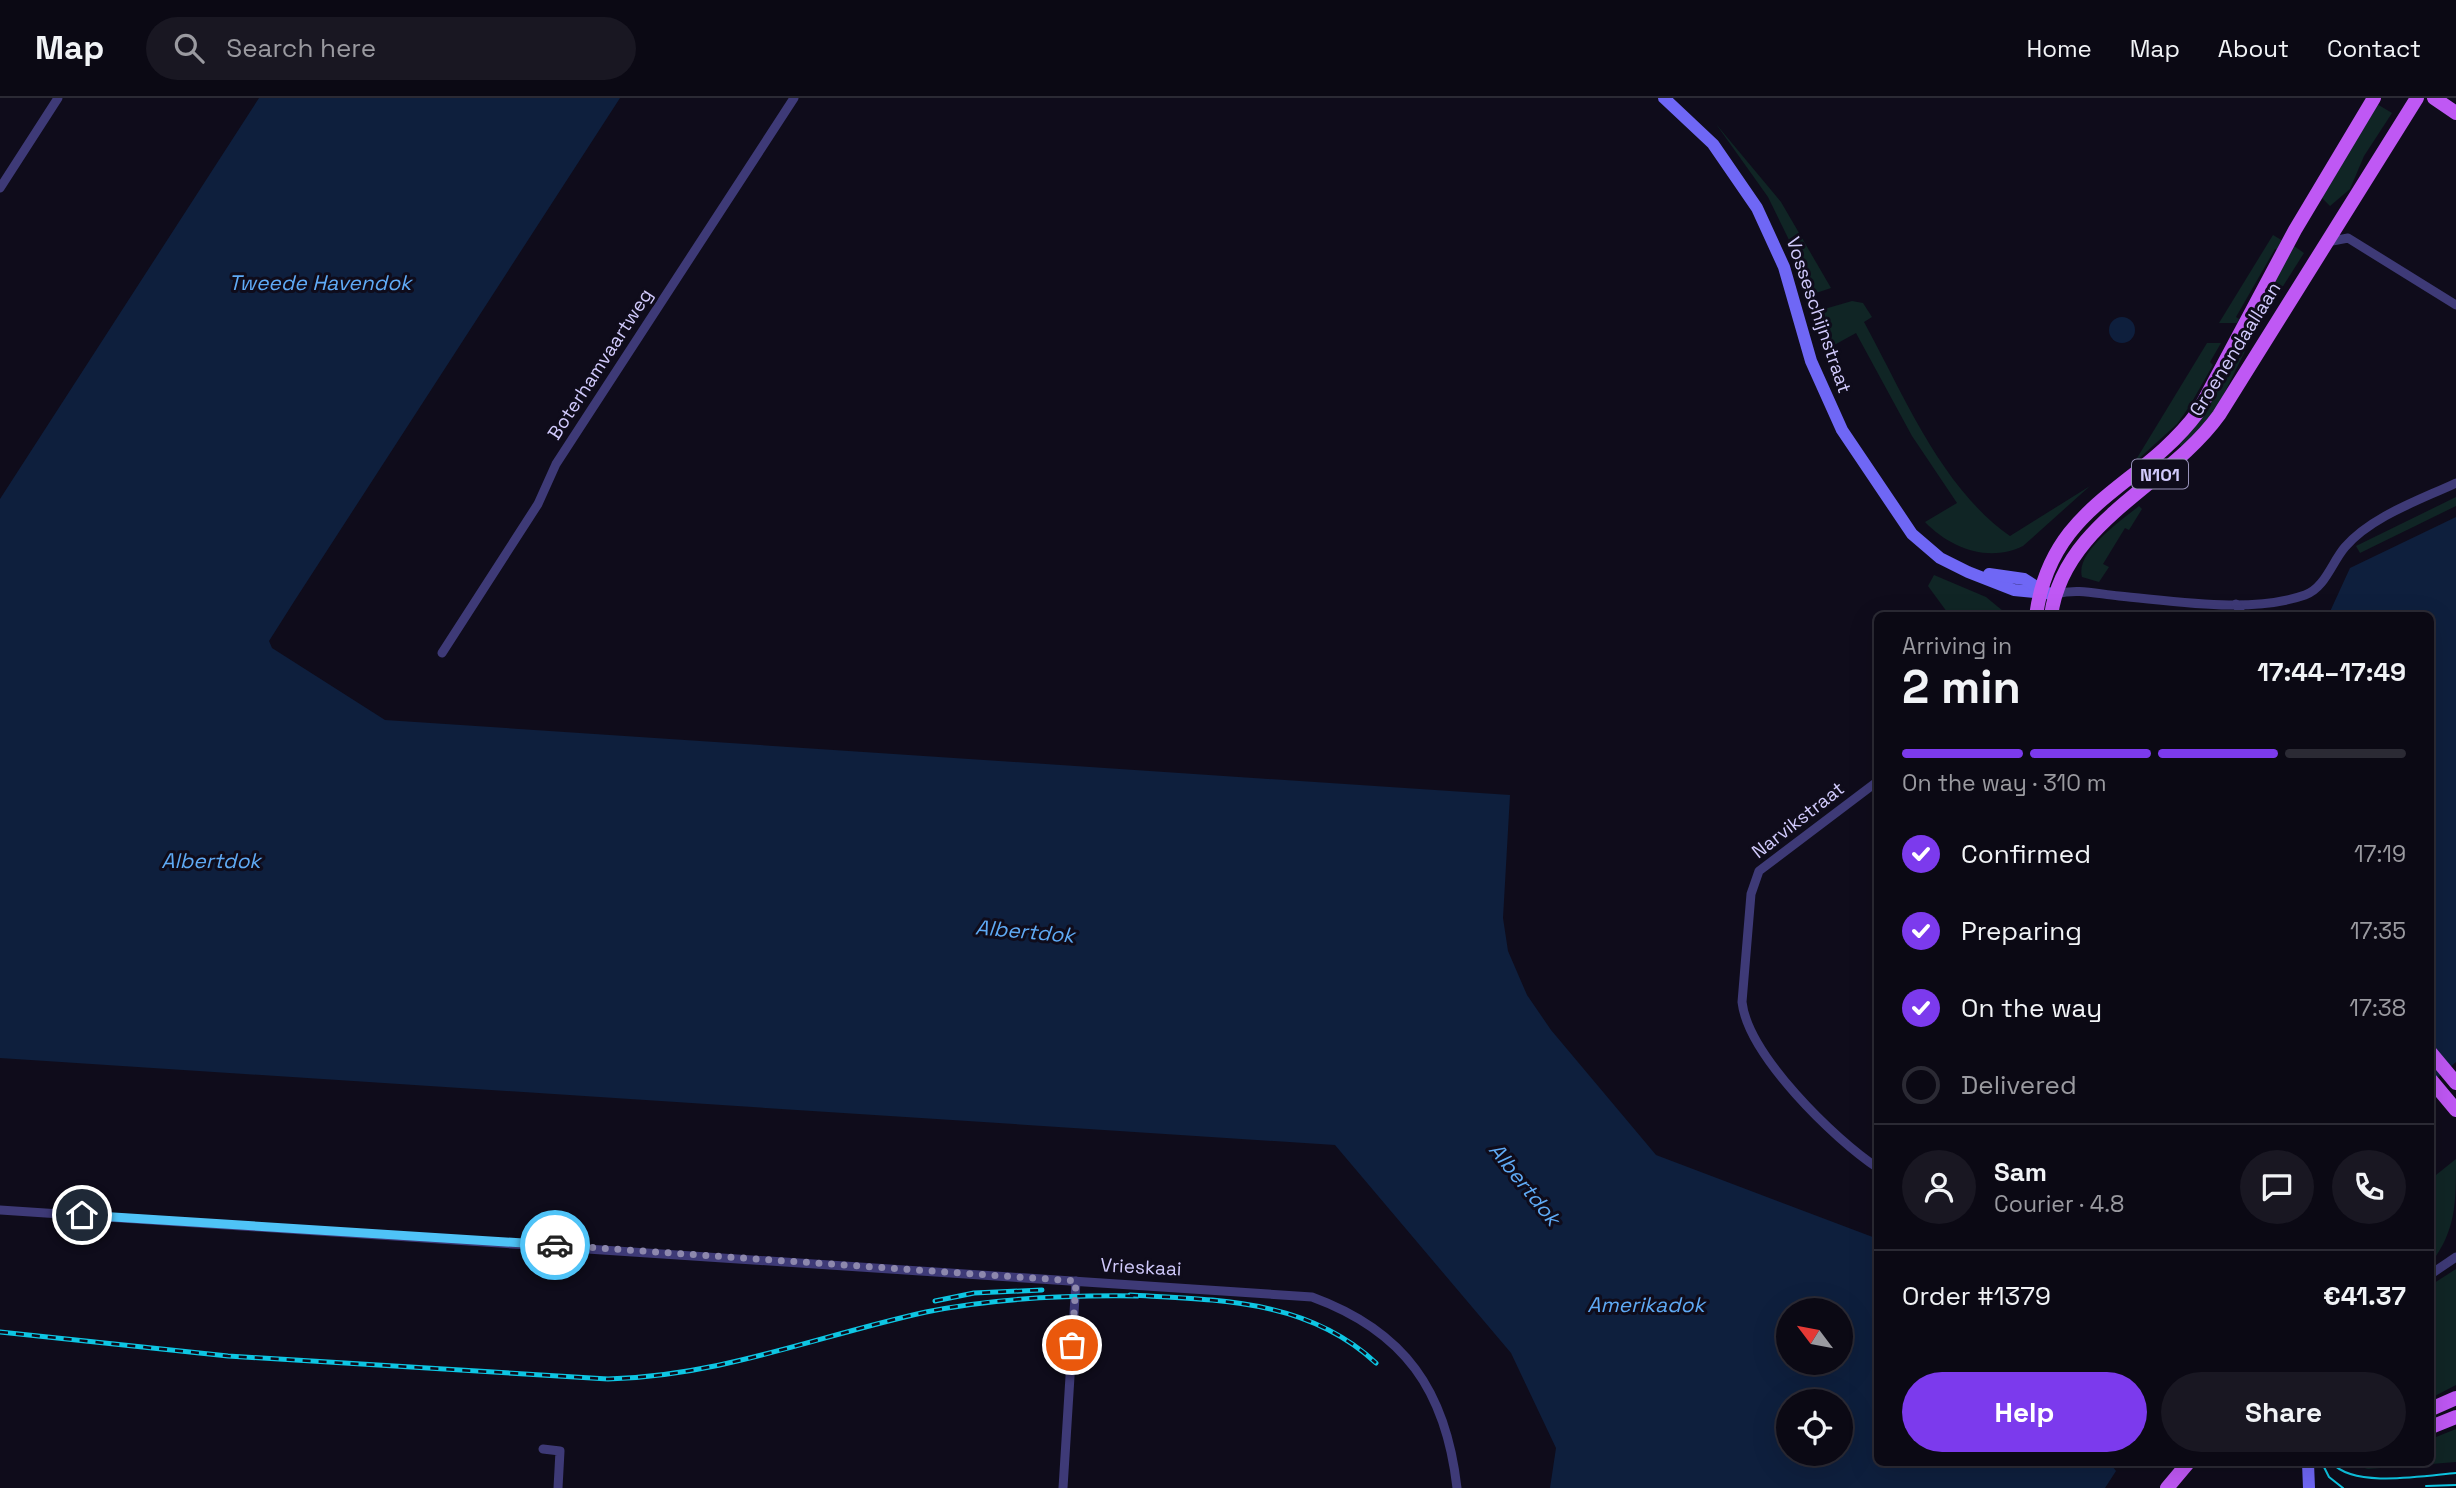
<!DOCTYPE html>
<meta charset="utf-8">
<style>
:root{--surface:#0b0914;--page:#191722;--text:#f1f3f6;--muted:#9a9aa0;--line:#2b2a34;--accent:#7c3aed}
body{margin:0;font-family:"Space Grotesk",sans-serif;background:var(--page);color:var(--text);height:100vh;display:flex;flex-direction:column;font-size:26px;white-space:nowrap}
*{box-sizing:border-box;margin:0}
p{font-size:23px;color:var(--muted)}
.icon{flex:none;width:38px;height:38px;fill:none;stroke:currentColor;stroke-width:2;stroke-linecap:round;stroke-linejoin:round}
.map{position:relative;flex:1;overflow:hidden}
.panel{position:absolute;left:1874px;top:514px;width:560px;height:854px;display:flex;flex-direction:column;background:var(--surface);border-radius:10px;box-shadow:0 7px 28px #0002,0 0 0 2px var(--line)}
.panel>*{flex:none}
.needle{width:46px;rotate:302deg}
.tools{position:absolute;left:1776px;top:1200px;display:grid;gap:14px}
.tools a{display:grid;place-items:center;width:77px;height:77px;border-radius:50%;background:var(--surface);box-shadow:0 7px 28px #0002,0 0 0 2px var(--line);font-size:35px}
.pin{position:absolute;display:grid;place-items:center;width:60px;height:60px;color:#fff;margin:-30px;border:4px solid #fff;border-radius:50%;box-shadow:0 2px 7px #0007}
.courier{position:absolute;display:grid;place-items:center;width:70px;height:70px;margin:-35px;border:5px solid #4fc3f7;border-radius:50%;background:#fff;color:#222;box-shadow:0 2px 9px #0007}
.head em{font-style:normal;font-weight:700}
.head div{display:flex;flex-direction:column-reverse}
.head{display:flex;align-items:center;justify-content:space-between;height:119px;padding:0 28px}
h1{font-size:46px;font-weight:700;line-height:52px}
.bar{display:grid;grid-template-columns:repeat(4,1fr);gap:10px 7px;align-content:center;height:84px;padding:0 28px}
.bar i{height:9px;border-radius:5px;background:var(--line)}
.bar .selected{background:var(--accent)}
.bar p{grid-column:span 4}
.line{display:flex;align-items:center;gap:18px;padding:0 28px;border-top:2px solid var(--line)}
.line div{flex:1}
.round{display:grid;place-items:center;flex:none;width:74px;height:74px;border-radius:37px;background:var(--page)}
ol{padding:0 28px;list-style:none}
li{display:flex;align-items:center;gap:21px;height:77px}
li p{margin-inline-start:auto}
li .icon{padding:7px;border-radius:50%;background:var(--accent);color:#fff;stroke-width:4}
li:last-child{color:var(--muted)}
li i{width:38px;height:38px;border:4px solid var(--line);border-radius:50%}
.button{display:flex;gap:14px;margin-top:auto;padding:14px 28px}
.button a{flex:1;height:80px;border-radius:42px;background:var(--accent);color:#fff;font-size:28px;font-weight:700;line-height:80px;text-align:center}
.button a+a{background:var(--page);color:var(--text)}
header{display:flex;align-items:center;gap:42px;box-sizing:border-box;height:98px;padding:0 35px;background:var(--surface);border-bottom:2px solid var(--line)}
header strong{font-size:33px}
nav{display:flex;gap:38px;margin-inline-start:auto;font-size:24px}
.search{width:490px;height:63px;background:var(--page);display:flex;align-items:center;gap:18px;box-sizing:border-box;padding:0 24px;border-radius:38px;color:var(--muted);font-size:26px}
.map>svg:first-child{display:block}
.green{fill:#102525}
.water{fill:#0e1f3d;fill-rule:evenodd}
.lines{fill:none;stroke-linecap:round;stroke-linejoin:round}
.street{stroke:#3e3a77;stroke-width:9}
.secondary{stroke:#6f67f5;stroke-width:12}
.primary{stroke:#bf58f4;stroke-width:14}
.tram{stroke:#0ec6e3;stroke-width:2}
.rail-casing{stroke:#0ec6e3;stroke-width:5}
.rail{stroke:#0f0c1b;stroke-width:2.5;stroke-dasharray:8;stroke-linecap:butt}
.done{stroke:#8d88ad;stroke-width:7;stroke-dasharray:0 12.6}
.route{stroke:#4fc3f7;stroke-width:9}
.labels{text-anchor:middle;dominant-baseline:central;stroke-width:6;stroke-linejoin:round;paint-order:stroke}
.shield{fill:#0f0c1b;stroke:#9791b8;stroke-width:2}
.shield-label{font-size:18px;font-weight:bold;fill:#d1cafc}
.street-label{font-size:19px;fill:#d1cafc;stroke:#0f0c1b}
.water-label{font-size:21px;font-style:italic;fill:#5faaf5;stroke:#0f0c1b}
</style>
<header>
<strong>Map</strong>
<div class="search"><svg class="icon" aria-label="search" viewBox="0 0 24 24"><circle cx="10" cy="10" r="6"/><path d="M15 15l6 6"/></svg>Search here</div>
<nav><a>Home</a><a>Map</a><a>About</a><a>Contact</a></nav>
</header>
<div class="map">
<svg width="2456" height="1390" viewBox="0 0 2456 1390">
<rect width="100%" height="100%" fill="#0f0c1b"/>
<g class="green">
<polygon points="2377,6 2392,15 2364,58 2350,91 2330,108 2322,100"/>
<polygon points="1716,26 1781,104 1831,190 1813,196 1807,192 1790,144 1768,99"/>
<polygon points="2273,137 2283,143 2278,152 2275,151 2236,219 2239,221 2237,225 2219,225"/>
<polygon points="2294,148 2304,155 2254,234 2248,230"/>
<path d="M1852,203l11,2 9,14 -8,5c39,71 77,166 146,214l80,-50 -67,60c-34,17 -73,2 -98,-24l32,-19 -45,-67 -56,-103 -29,16 -13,-37z"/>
<polygon points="2246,233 2253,237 2217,310 2183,351 2179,346 2197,326"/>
<polygon points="2207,245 2221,245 2210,264 2213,267 2189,309 2177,326 2134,365"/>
<polygon points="2456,399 2456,408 2360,455 2356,448"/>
<path d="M2139,408l3,3 -13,21 -4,-2 -22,36 6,3 -10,15 -17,-5c-7,-25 40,-57 57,-71z"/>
<polygon points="1934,477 1986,499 2009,518 1950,518 1928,488"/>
<path d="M2456,1061c0,44 0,71 -25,104v-84z"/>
<polygon points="2456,1171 2456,1287 2431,1300 2431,1187"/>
<polygon points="2456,1331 2456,1364 2368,1371 2347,1365 2431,1365 2431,1341"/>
</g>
<g class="water">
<path d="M259,0h361l-325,502 -26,41 3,7 113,72 1125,75 -7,123 5,33 19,44 24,35 105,125 222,84v224h232l6,8 -11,17h-555l6,-40 -45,-95 -176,-208 -1335,-87v-559zM1788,1213h53v52h-53zM1788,1304h53v52h-53z"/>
<circle cx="2122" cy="232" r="13"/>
<polygon points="2456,419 2456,964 2431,985 2431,518 2328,518 2350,470"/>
</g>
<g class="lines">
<g class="street">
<polyline points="0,90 58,0"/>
<polyline points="2327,144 2348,140 2456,207"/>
<path d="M2056,496c22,-6 41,0 63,2 56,5 132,18 186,-1 20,-7 27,-33 40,-48 27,-31 75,-47 111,-64"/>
<polyline points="2236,506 2243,518"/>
<polyline points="442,555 538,406 556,366 794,0"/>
<path d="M1878,683l-119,90 -8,23 -9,108c6,53 92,137 136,166"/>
<path d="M0,1112l1312,87c93,34 134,94 145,191"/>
<polyline points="2431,1176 2456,1159"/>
<polyline points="543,1351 560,1353 558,1390"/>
<polyline points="1063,1390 1076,1183"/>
</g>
<g class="secondary">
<polyline points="1664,0 1713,46 1757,110 1784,169 1811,263 1842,332 1912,436 1940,460 1968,474 2014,492 2056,496"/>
<polyline points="1989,476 2024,481 2041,492"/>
<polyline points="2308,1365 2309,1390"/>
</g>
<g class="primary">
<polyline points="2434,0 2456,15"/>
<path d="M2036,518c15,-113 104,-126 162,-204l97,-182 79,-132"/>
<path d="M2051,518c12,-94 118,-131 168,-201l198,-317"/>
<polyline points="2431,955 2456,985"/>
<polyline points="2431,982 2456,1012"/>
<polyline points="2431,1311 2456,1300"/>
<polyline points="2431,1329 2456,1319"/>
<polyline points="2167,1390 2188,1365"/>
</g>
<g class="tram">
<polyline points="2322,1365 2329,1379 2343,1390"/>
<path d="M2332,1365c22,25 91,13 124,10"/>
<polyline points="2426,1388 2456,1387"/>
</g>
<g class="rail-casing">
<g id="rail">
<path d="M1130,1197c88,5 177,4 246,68"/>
<polyline points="935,1203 974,1195 1042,1192"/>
<path d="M0,1234l228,24 380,23c113,-3 209,-43 318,-67 68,-14 142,-17 212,-16"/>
</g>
</g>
<use href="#rail" class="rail"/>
</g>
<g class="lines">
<polyline class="done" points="555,1147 1076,1183 1072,1247"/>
<polyline class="route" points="82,1117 555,1147"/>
</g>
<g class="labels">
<rect class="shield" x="2132" y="361.5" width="56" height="29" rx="5"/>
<g class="shield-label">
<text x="2160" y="376">N101</text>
</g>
<g class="street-label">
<text transform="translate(1819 217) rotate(71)">Vosseschijnstraat</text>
<text transform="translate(2235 251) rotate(-58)">Groenendaallaan</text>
<text transform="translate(600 266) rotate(-57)">Boterhamvaartweg</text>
<text transform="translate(1798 722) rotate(-38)">Narvikstraat</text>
<text transform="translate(1141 1169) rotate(3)">Vrieskaai</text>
</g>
<g class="water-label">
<text x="320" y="184">Tweede Havendok</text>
<text x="211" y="762">Albertdok</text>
<text transform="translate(1025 833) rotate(5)">Albertdok</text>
<text transform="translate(1525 1086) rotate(51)">Albertdok</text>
<text x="1646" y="1206">Amerikadok</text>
</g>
</g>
</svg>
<div class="tools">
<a><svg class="needle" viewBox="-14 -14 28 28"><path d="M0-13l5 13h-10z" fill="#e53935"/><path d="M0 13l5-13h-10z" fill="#9a9aa0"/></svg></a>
<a><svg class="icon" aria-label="locate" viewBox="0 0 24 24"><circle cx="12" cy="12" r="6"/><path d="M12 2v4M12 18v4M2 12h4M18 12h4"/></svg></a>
</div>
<div class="pin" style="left:1072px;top:1247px;background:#ea580c"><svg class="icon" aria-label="bag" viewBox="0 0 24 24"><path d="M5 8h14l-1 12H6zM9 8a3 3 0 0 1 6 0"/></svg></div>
<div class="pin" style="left:82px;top:1117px;background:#1f2937"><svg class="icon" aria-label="home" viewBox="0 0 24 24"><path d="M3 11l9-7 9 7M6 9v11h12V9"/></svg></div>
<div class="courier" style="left:555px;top:1147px"><svg class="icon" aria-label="car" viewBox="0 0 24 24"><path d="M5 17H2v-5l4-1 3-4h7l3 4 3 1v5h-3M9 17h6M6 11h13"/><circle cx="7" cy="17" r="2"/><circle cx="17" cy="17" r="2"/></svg></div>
<section class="panel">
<div class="head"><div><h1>2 min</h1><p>Arriving in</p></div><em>17:44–17:49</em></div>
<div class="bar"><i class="selected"></i><i class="selected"></i><i class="selected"></i><i></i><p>On the way · 310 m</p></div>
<ol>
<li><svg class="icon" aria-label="check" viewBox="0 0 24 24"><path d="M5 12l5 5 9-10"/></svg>Confirmed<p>17:19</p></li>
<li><svg class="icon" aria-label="check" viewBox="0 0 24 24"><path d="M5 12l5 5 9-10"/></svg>Preparing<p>17:35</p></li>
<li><svg class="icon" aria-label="check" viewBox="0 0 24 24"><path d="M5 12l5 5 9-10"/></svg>On the way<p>17:38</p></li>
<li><i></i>Delivered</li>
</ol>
<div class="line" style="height:126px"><a class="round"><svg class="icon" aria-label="person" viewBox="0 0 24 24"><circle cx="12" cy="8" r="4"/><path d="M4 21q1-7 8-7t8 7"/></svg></a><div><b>Sam</b><p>Courier · 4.8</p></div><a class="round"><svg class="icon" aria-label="chat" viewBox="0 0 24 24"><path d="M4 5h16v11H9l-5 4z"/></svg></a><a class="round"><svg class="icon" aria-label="phone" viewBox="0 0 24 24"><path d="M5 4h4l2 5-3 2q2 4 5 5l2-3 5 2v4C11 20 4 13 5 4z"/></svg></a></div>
<div class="line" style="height:91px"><div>Order #1379</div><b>€41.37</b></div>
<div class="button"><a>Help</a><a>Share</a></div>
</section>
</div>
